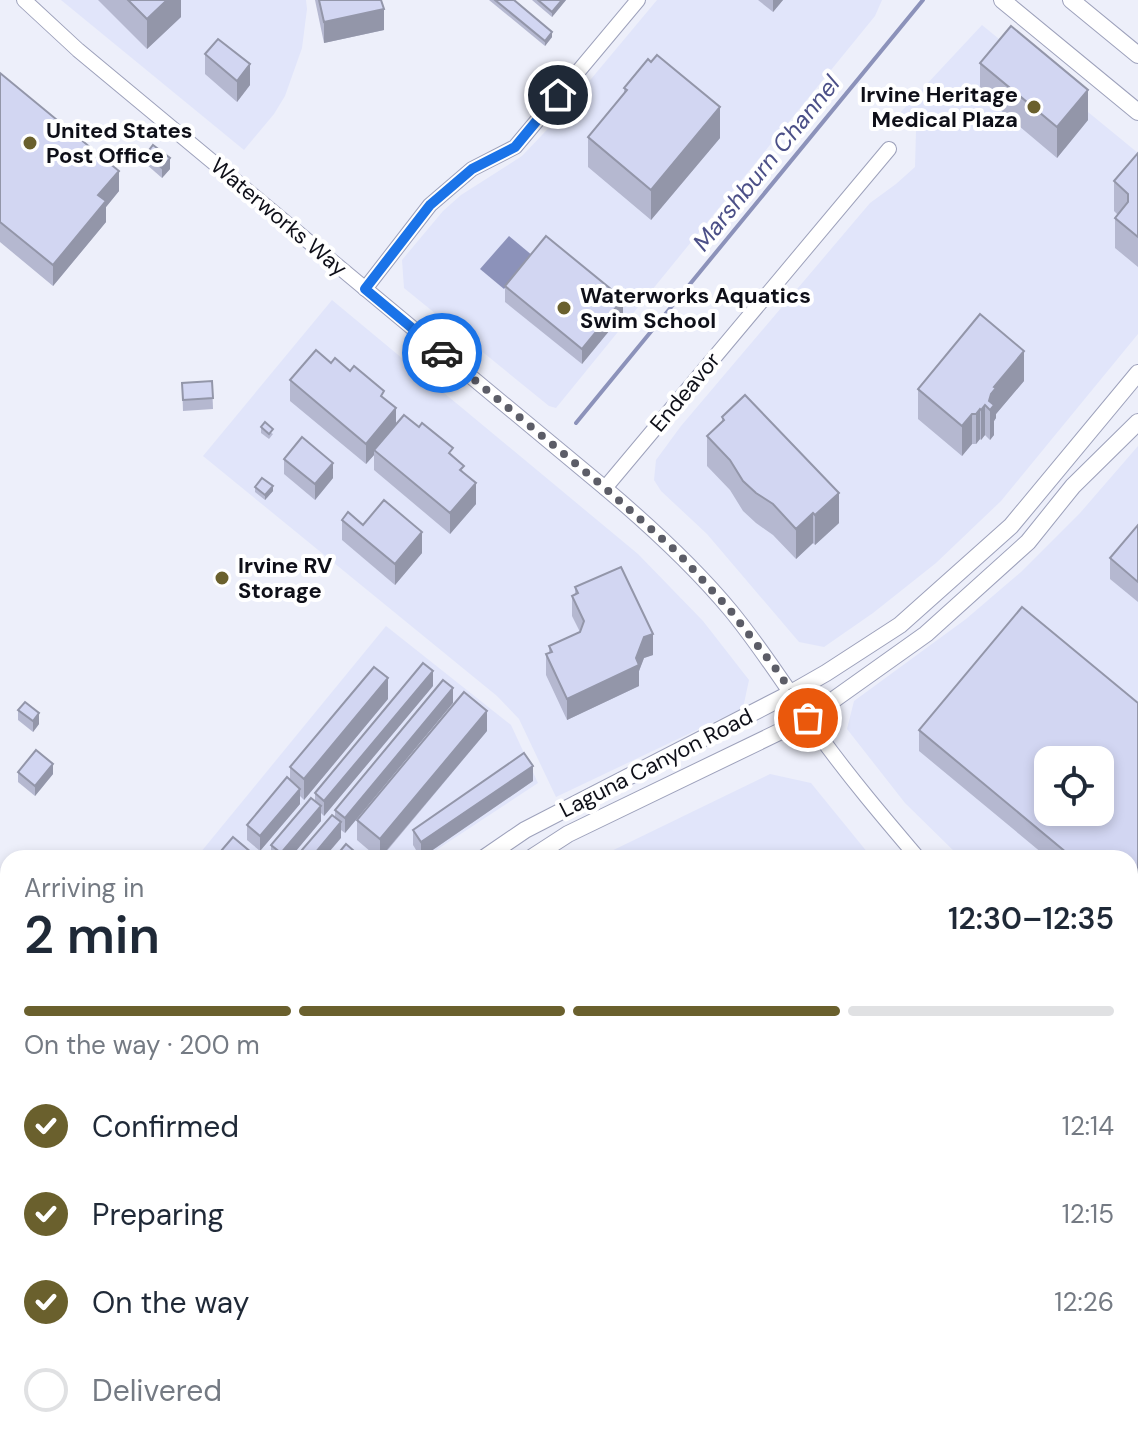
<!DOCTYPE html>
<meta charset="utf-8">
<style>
:root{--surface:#fff;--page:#f6f6f7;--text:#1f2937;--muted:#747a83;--line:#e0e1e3;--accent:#6a602d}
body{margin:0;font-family:"DM Sans",sans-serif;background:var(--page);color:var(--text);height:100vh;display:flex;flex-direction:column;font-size:30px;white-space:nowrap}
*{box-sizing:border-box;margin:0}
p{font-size:26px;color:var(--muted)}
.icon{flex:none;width:44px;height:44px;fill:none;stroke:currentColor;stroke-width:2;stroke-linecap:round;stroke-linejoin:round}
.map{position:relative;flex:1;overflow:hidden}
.details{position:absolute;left:0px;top:850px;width:1138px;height:600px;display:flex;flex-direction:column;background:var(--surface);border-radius:24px 24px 0 0;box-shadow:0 4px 12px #0003}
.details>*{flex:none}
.tools{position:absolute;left:1034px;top:746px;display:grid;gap:16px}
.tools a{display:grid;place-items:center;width:80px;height:80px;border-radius:16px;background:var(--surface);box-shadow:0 4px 12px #0003;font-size:40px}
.pin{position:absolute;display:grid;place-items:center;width:68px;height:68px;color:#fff;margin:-34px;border:4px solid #fff;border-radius:50%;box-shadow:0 2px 8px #0007}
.courier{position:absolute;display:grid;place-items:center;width:80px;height:80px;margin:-40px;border:6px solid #1a73e8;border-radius:50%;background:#fff;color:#222;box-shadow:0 2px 10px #0007}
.overview em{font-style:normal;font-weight:600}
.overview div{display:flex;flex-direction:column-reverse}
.overview{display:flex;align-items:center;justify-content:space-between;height:136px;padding:0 24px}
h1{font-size:52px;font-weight:600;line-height:60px}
.bar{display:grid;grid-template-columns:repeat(4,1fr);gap:12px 8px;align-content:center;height:96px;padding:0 24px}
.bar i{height:10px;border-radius:6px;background:var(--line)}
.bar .current{background:var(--accent)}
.bar p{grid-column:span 4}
ol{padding:0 24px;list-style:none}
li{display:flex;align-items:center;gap:24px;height:88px}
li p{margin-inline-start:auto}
li .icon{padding:8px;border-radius:50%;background:var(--accent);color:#fff;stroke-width:4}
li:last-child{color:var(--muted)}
li i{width:44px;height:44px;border:4px solid var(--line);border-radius:50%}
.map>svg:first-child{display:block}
.built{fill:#e1e5fa;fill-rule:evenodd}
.green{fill:#b9bfe7}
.water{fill:#8c92ba}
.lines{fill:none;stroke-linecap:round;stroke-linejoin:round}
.stream{stroke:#8c92ba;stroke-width:4}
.minor-casing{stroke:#9da1bb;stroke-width:16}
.major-casing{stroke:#9da1bb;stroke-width:18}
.minor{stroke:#fff;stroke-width:14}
.major{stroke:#fff;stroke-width:16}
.wall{fill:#b5b8d0}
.shaded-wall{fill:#9396a9}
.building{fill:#d2d6f2;stroke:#9396a9;stroke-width:2;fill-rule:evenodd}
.done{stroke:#5c5d67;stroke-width:8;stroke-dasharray:0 14.4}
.route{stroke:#1a73e8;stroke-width:10}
.poi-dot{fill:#6a602d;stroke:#fff;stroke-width:3}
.labels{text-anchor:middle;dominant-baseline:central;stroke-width:8;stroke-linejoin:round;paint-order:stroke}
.poi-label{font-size:22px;font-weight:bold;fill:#0e0f18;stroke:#fff;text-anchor:start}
.street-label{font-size:22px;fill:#0e0f18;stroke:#fff}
.water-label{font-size:24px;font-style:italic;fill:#4c5088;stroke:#fff}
</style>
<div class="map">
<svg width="1138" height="1450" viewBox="0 0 1138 1450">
<rect width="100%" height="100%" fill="#edeffa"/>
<g class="built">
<polygon points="61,0 306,0 307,9 302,48 285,96 274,114 244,150"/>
<polygon points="657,0 882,0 875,16 556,408 549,406 404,288 402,260 443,211 461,195 522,156 561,115"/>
<polygon points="982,25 1138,153 1138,334 1001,501 936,563 873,613 824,647 799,642 707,534 661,491 654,480 656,460 681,426 870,203 896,184 915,167 916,131 898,115"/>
<polygon points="332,300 638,554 703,621 749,680 743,708 556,797 519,719 497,696 203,456"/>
<path d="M1138,446v561l-8,-7v-142h-169l-56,-55 -58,-74 7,-28 112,-82 55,-47 59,-59zM1048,760h52v52h-52z"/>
<polygon points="386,626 511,725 538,783 424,858 196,858"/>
<polygon points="770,774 811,783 872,858 597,858"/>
<polygon points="191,1442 576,1442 613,1450 196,1450"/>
</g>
<polygon class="green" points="1130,1074 1138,1081 1138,1450 997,1450 963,1442 1130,1442"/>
<g class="water">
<polygon points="509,236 533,256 504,289 480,269"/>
<polygon points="0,1283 8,1289 8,1426 0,1418"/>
<polygon points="26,1442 139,1442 145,1450 34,1450"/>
</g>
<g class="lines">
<polyline class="stream" points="576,423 923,0"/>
<g class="minor-casing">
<g id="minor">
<path d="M24,0l54,50 527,438c45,38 88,77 126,123 32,39 59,82 88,124 31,43 65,83 99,123"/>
<polyline points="365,289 430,205 472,169 515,147 638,0"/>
<polyline points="605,488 889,149"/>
<polyline points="1130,1037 1138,1043"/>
</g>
</g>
<g class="major-casing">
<g id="major">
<polyline points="1002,0 1138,112"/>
<polyline points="1071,0 1138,55"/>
<polyline points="484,858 525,830 791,693 826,673 900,625 1011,526 1138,373"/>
<polyline points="531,858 568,834 808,718 926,634 1028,542 1073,486 1138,422"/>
<polyline points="0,1147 8,1153"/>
<polyline points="0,1191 8,1198"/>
<polyline points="681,1442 719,1450"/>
<polyline points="829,1442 865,1450"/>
<polyline points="19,1450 23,1442"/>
<polyline points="53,1450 57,1442"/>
</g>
</g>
<use href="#minor" class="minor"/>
<use href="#major" class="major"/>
</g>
<g class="wall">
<polygon points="98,0 181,0 181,17 147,49"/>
<polygon points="315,0 381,0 384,30 324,43"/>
<polygon points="489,0 514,0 552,37 545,46"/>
<polygon points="532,0 566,0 552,17"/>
<polygon points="758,0 783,0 773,12"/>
<polygon points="205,54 250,85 237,102 205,74"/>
<polygon points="980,63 1088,120 1057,158 980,93"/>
<polygon points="0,73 119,191 106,207 106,222 53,286 0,242"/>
<polygon points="624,88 720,138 651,220 588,167 588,137 624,94"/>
<polygon points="1138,153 1138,267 1115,248 1115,218 1118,215 1114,211 1114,181"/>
<polygon points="146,154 170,169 162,178 146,164"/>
<polygon points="505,286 623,314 582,364 505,302"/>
<polygon points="331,363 384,399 396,424 453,456 464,473 476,504 450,534 374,470 374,455 366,464 290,401 290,380"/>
<polygon points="212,381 213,409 183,411 182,383"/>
<polygon points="1024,381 996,414 996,418 994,421 994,435 990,440 985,435 981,440 980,439 976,444 972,444 962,456 918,419 918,389"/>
<polygon points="722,417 839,523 815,545 813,543 796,559 773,535 756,523 743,511 730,490 707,466 707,436 722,422"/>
<polygon points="261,427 273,434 269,439 261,433"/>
<polygon points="284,459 333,478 315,500 284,474"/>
<polygon points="255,487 273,491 265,500 255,492"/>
<polygon points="342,520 363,525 422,553 395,585 342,540"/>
<polygon points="1138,525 1138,602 1110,579 1110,558"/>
<polygon points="575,587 653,655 644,658 639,671 639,686 567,720 546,675 546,654 549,653 549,646 580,632 572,616 572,596 575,594"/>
<polygon points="433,686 324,816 321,813 321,821 290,858 271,858 271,845 315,801 315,793"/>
<polygon points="388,699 304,800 300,796 300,804 260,851 247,840 247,825 290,780 290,767"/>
<polygon points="453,703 345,833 341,830 341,838 335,818 335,810"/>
<polygon points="1138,703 1138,932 1130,926 1130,858 1048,858 919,751 919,730"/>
<polygon points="18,710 39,724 33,732 18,720"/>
<polygon points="487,731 381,858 378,858 357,840 357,820"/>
<polygon points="18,772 53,774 35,796 18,782"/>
<polygon points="533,781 421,858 413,845 413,830"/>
</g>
<g class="shaded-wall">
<polygon points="167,0 181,0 181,17 147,49 147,19"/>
<polygon points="562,0 566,0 552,17 552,12"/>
<polygon points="773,0 783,0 773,12"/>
<polygon points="384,9 384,30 324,43 324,22"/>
<polygon points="552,32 552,37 545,46 545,41"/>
<polygon points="250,64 250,85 237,102 237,81"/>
<polygon points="1088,90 1088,120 1057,158 1057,127"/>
<polygon points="720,107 720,138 651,220 651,190"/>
<polygon points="170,158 170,169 162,178 162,168"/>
<polygon points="119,171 119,191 106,207 106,222 53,286 53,265 98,195"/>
<polygon points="623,299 623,314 582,364 582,349"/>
<polygon points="1024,351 1024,381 996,414 996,418 994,421 994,435 990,440 990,410 989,401 994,387"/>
<polygon points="985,405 985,435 981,440 981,410"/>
<polygon points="396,408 396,429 374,450 374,455 366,464 366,444"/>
<polygon points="980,409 980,439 976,444 976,414"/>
<polygon points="972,414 972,444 962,456 962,426"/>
<polygon points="333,463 333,478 315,500 315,484"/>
<polygon points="476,483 476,504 450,534 450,513"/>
<polygon points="273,486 273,491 265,500 265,495"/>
<polygon points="839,493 839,523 815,545 815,515"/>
<polygon points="813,513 813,543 796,559 796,529"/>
<polygon points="422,532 422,553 395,585 395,564"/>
<polygon points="653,634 653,655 644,658 639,671 639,686 567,720 567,699 636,658 644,637"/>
<polygon points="433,671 433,686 324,816 324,801"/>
<polygon points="388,678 388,699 304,800 304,779"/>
<polygon points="453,688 453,703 345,833 345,818"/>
<polygon points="487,711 487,731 380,858 380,839"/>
<polygon points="39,713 39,724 33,732 33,721"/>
<polygon points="53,764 53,774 35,796 35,786"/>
<polygon points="533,766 533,781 421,858 421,842"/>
<polygon points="300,789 300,804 260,851 260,836"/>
<polygon points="321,806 321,821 290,858 281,858 281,853"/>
<polygon points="341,822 341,838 324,858 311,858"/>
</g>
<g class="building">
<polygon points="128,0 167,0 147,19"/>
<polygon points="319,0 381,0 384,9 324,22"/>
<polygon points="495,0 514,0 552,32 545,41"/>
<polygon points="538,0 562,0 552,12"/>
<polygon points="1011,26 1088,90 1057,127 980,63"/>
<polygon points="218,39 250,64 237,81 205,54"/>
<polygon points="657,55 720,107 651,190 588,137 627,90 624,88 648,59 651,62"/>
<polygon points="0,73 119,171 98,195 106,201 53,265 0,222"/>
<polygon points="153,145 170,158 162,168 146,154"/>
<polygon points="1138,153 1138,237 1115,218 1128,202 1128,194 1114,181"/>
<polygon points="546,236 623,299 582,349 505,286"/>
<polygon points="980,314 1024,351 994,387 996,388 991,394 989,401 994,405 990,410 985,405 981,410 980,409 976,414 972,414 962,426 918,389"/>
<polygon points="316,350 331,363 335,358 350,371 354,366 384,391 381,396 396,408 366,444 290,380"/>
<polygon points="212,381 213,398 183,400 182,383"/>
<polygon points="745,395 839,493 815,515 813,513 796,529 773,504 756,493 743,481 730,460 707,436 724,420 722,417"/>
<polygon points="404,415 419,427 422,423 453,448 449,453 464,466 460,470 476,483 450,513 374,450"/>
<polygon points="265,422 273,429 269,434 261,427"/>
<polygon points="302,437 333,463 315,484 284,459"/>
<polygon points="262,478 273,486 265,495 255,487"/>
<polygon points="384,500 422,532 395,564 342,520 348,512 363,525"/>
<polygon points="1138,525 1138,582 1110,558"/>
<polygon points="621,567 653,634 644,637 636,658 639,665 567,699 546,654 552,652 549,646 580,632 584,621 572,596 578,593 575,587"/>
<path d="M1022,607l116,96v209l-8,-7v-47h-57l-154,-128zM1048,760h52v52h-52z"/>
<polygon points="423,663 433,671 324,801 315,793"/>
<polygon points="374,667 388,678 304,779 290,767"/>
<polygon points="443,680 453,688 345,818 335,810"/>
<polygon points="464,692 487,711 380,839 357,820"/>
<polygon points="25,702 39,713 33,721 18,710"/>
<polygon points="36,750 53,764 35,786 18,772"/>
<polygon points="524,753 533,766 421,842 413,830"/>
<polygon points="287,777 300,789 260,836 247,825"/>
<polygon points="311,798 321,806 281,853 271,845"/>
<polygon points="332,815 341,822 311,858 295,858"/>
<polygon points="233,837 258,858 215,858"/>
<polygon points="346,844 362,858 338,858 336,856"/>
<polygon points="429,1442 609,1442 624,1445 623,1450 427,1450"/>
</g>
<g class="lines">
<polyline class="done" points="442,353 605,488 678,553 730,610 779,673 808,718"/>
<polyline class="route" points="442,353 365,289 430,205 472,169 515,147 558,95"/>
</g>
<g class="poi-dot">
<circle cx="1034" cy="107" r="8"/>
<circle cx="30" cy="143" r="8"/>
<circle cx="564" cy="308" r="8"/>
<circle cx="222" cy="578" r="8"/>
</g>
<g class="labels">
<g class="poi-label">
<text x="1018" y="94" text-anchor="end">Irvine Heritage<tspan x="1018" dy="25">Medical Plaza</tspan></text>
<text x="46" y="130">United States<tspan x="46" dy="25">Post Office</tspan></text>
<text x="580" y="295">Waterworks Aquatics<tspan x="580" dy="25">Swim School</tspan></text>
<text x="238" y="565">Irvine RV<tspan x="238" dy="25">Storage</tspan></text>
</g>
<g class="street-label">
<text transform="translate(279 217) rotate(40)">Waterworks Way</text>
<text transform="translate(685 392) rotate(-50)">Endeavor</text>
<text transform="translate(656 763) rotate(-27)">Laguna Canyon Road</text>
</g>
<g class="water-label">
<text transform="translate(766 163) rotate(-51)">Marshburn Channel</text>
</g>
</g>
</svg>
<div class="tools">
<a><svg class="icon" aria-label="locate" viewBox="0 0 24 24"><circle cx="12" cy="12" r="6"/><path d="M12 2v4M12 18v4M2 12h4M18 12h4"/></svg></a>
</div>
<div class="pin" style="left:808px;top:718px;background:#ea580c"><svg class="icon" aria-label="bag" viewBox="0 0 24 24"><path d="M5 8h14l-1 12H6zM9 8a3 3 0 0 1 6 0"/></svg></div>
<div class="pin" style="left:558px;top:95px;background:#1f2937"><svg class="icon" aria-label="home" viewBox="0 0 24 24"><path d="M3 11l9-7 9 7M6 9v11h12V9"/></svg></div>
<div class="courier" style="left:442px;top:353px"><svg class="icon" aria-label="car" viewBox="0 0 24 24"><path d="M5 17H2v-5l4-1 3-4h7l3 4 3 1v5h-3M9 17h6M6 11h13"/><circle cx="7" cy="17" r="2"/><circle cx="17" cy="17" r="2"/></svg></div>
<section class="details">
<div class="overview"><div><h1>2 min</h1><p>Arriving in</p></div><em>12:30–12:35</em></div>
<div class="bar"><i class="current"></i><i class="current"></i><i class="current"></i><i></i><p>On the way · 200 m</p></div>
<ol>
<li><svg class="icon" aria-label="check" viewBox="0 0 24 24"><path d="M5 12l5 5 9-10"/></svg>Confirmed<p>12:14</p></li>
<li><svg class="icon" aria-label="check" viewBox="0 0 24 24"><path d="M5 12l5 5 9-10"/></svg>Preparing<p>12:15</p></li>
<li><svg class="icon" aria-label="check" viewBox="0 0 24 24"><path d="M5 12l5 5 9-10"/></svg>On the way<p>12:26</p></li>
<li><i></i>Delivered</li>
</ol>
</section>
</div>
